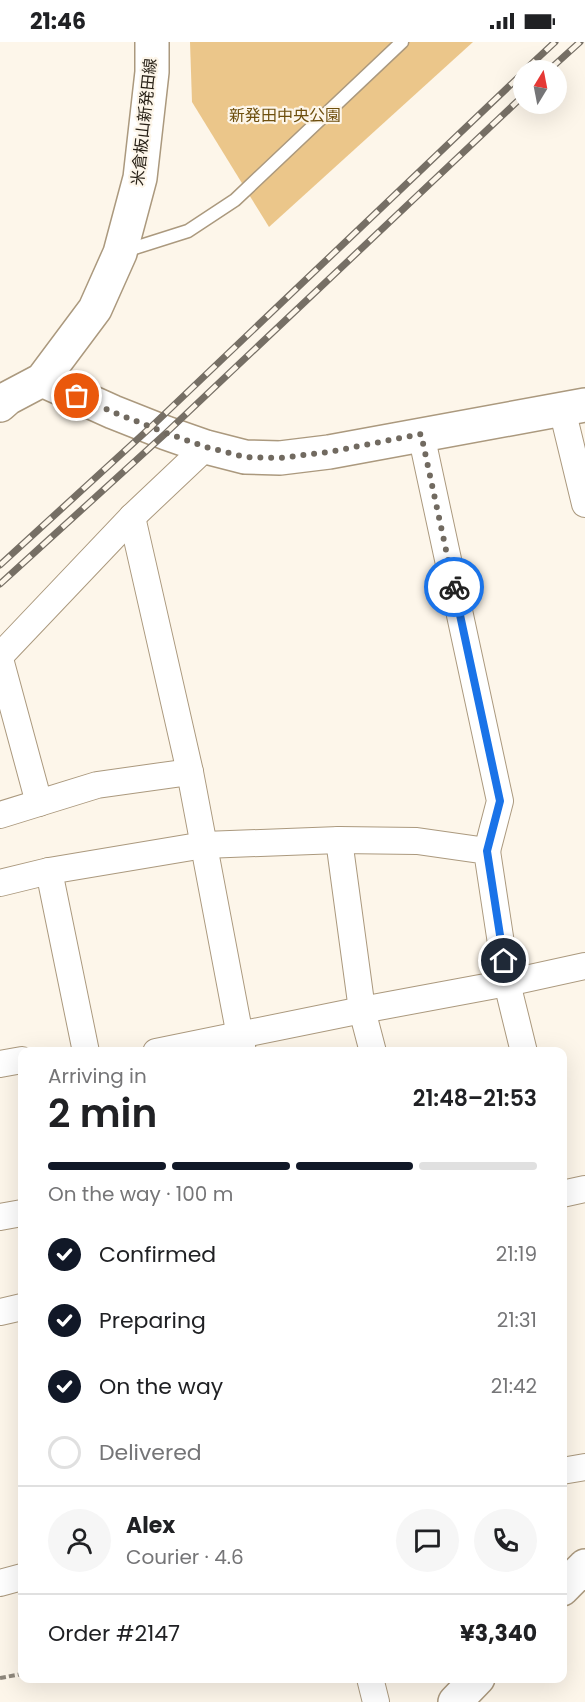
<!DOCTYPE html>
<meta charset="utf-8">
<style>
:root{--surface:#fff;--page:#f6f6f6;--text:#202124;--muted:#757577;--line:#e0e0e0;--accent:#111827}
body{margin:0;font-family:Poppins,"Noto Sans JP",sans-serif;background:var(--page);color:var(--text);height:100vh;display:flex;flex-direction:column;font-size:22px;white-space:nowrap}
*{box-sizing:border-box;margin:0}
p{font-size:20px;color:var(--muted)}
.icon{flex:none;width:33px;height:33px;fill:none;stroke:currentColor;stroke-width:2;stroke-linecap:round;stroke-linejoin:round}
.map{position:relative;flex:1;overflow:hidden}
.drawer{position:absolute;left:18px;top:1005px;width:549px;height:636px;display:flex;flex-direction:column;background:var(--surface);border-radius:12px;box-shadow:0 6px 24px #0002}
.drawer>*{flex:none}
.needle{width:39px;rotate:10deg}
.tools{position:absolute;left:513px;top:18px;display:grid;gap:12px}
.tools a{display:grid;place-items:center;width:54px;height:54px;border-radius:50%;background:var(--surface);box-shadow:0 6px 24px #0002;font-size:30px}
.pin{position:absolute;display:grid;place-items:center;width:51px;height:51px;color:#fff;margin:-26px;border:3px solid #fff;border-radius:50%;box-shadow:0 2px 6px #0007}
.courier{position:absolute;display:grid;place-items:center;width:60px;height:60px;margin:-30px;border:4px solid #1a73e8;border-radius:50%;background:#fff;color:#222;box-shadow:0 2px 8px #0007}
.summary em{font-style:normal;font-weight:600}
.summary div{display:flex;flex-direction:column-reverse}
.summary{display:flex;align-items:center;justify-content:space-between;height:102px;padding:0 30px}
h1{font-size:39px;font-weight:600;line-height:45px}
.bar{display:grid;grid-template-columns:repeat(4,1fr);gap:9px 6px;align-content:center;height:72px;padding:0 30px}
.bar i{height:8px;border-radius:4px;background:var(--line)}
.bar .selected{background:var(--accent)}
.bar p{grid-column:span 4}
.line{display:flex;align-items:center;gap:15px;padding:0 30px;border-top:2px solid var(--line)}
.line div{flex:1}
.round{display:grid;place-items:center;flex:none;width:63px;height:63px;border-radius:32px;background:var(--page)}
ol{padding:0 30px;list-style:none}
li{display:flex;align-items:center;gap:18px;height:66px}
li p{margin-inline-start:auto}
li .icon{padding:6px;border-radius:50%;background:var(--accent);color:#fff;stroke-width:4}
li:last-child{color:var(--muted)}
li i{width:33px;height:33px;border:3px solid var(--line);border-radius:50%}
.status{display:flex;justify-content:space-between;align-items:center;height:42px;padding:0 30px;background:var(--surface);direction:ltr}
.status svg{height:16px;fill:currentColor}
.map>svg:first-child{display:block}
.green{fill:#ebc68a}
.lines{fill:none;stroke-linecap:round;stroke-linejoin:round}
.lane-casing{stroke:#ab997e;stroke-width:15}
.street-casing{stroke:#ab997e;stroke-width:28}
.secondary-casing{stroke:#ab997e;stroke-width:36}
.path{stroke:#8e877c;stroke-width:4;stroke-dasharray:6 3;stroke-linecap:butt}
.lane{stroke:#fff;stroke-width:12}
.street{stroke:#fff;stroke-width:26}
.secondary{stroke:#fff;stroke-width:33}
.rail-casing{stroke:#766f65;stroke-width:7}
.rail{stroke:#fdf6ea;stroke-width:4.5;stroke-dasharray:14;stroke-linecap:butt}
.done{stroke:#716a60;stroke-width:6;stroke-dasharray:0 10.8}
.route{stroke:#1a73e8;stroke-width:8}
.labels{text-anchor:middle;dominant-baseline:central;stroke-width:4.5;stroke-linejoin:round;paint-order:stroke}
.park-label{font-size:16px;fill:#6e4f0e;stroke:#fdf6ea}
.street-label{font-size:16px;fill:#261f15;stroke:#fdf6ea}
</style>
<div class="status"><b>21:46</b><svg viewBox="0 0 49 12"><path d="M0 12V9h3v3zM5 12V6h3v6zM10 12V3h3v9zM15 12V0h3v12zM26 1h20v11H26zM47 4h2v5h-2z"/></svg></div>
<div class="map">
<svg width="585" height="1660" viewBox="0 0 585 1660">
<rect width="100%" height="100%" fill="#fdf6ea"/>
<polygon class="green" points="190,0 473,0 269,185 192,60"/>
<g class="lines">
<g class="lane-casing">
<polyline id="lane" points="125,209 188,189 235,158 402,0"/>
</g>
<g class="street-casing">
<g id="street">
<polyline points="562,367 585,462"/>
<polyline points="421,392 500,759 487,809"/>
<polyline points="132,475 190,730 243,1010"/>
<polyline points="0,614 132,475 206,405"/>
<polyline points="0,617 39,761"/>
<polyline points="0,773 97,743 190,730"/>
<polyline points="339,798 362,968 373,1010"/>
<polyline points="49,829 86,1010"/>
<polyline points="0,841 49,829 204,803 339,798 417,799 487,809 507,941 524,1010"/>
<polyline points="156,1010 362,968 507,941 585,924"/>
<polyline points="0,1022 22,1018"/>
<polyline points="562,1152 585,1147"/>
<polyline points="0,1175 22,1171"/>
<polyline points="0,1270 22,1265"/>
<polyline points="562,1429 585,1425"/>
<polyline points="0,1541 22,1535"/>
<polyline points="370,1636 376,1660"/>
</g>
</g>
<g class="secondary-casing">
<g id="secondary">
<polyline points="42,338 113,370 166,391 206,405 245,415 280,416 329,410 585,363"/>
<polyline points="0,363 8,356 42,338 95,267 120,211 140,136 152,30 152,0"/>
<polyline points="562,1547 585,1524"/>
<polyline points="455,1660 478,1636"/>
</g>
</g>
<polyline class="path" points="0,1636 22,1632"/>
<use href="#lane" class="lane"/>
<use href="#street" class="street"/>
<use href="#secondary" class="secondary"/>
<g class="rail-casing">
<g id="rail">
<polyline points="525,28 555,0"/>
<polyline points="549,28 580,0"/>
<polyline points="0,523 152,384 524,30"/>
<polyline points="0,542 166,391 524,53"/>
</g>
</g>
<use href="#rail" class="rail"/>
</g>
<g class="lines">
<polyline class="done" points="77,354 113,370 166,391 206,405 245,415 280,416 296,414 329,410 421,392 454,545"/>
<polyline class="route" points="454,545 500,759 487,809 504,919"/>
</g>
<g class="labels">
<g class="park-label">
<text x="285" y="73">新発田中央公園</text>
</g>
<g class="street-label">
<text transform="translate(144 80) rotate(-84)">米倉板山新発田線</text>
</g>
</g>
</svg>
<div class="tools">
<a><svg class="needle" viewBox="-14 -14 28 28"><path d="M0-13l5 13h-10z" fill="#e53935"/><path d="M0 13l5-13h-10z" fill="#757577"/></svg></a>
</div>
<div class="pin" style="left:77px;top:354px;background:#ea580c"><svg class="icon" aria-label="bag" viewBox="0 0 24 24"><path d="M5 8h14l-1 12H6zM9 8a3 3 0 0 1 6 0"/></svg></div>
<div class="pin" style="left:504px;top:919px;background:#1f2937"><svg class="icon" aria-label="home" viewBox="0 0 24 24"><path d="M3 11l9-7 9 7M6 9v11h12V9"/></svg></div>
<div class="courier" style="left:454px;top:545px"><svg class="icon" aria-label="bike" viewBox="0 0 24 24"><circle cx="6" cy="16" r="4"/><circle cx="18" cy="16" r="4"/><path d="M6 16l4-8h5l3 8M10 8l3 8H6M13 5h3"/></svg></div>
<section class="drawer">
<div class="summary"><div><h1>2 min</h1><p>Arriving in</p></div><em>21:48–21:53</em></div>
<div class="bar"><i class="selected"></i><i class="selected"></i><i class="selected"></i><i></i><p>On the way · 100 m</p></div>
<ol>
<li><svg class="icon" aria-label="check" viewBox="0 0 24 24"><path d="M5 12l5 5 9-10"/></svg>Confirmed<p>21:19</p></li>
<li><svg class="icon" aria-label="check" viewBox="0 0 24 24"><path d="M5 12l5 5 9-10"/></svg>Preparing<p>21:31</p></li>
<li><svg class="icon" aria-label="check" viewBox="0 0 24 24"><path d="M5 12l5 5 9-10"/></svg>On the way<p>21:42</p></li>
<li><i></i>Delivered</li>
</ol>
<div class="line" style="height:108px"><a class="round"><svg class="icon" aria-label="person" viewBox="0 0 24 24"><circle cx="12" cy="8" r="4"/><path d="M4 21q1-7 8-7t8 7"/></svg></a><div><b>Alex</b><p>Courier · 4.6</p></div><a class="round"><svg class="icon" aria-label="chat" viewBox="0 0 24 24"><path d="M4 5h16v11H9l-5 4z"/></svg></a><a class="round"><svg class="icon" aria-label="phone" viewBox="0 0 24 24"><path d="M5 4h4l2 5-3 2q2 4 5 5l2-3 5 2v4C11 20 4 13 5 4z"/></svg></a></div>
<div class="line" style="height:78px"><div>Order #2147</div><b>¥3,340</b></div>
</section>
</div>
